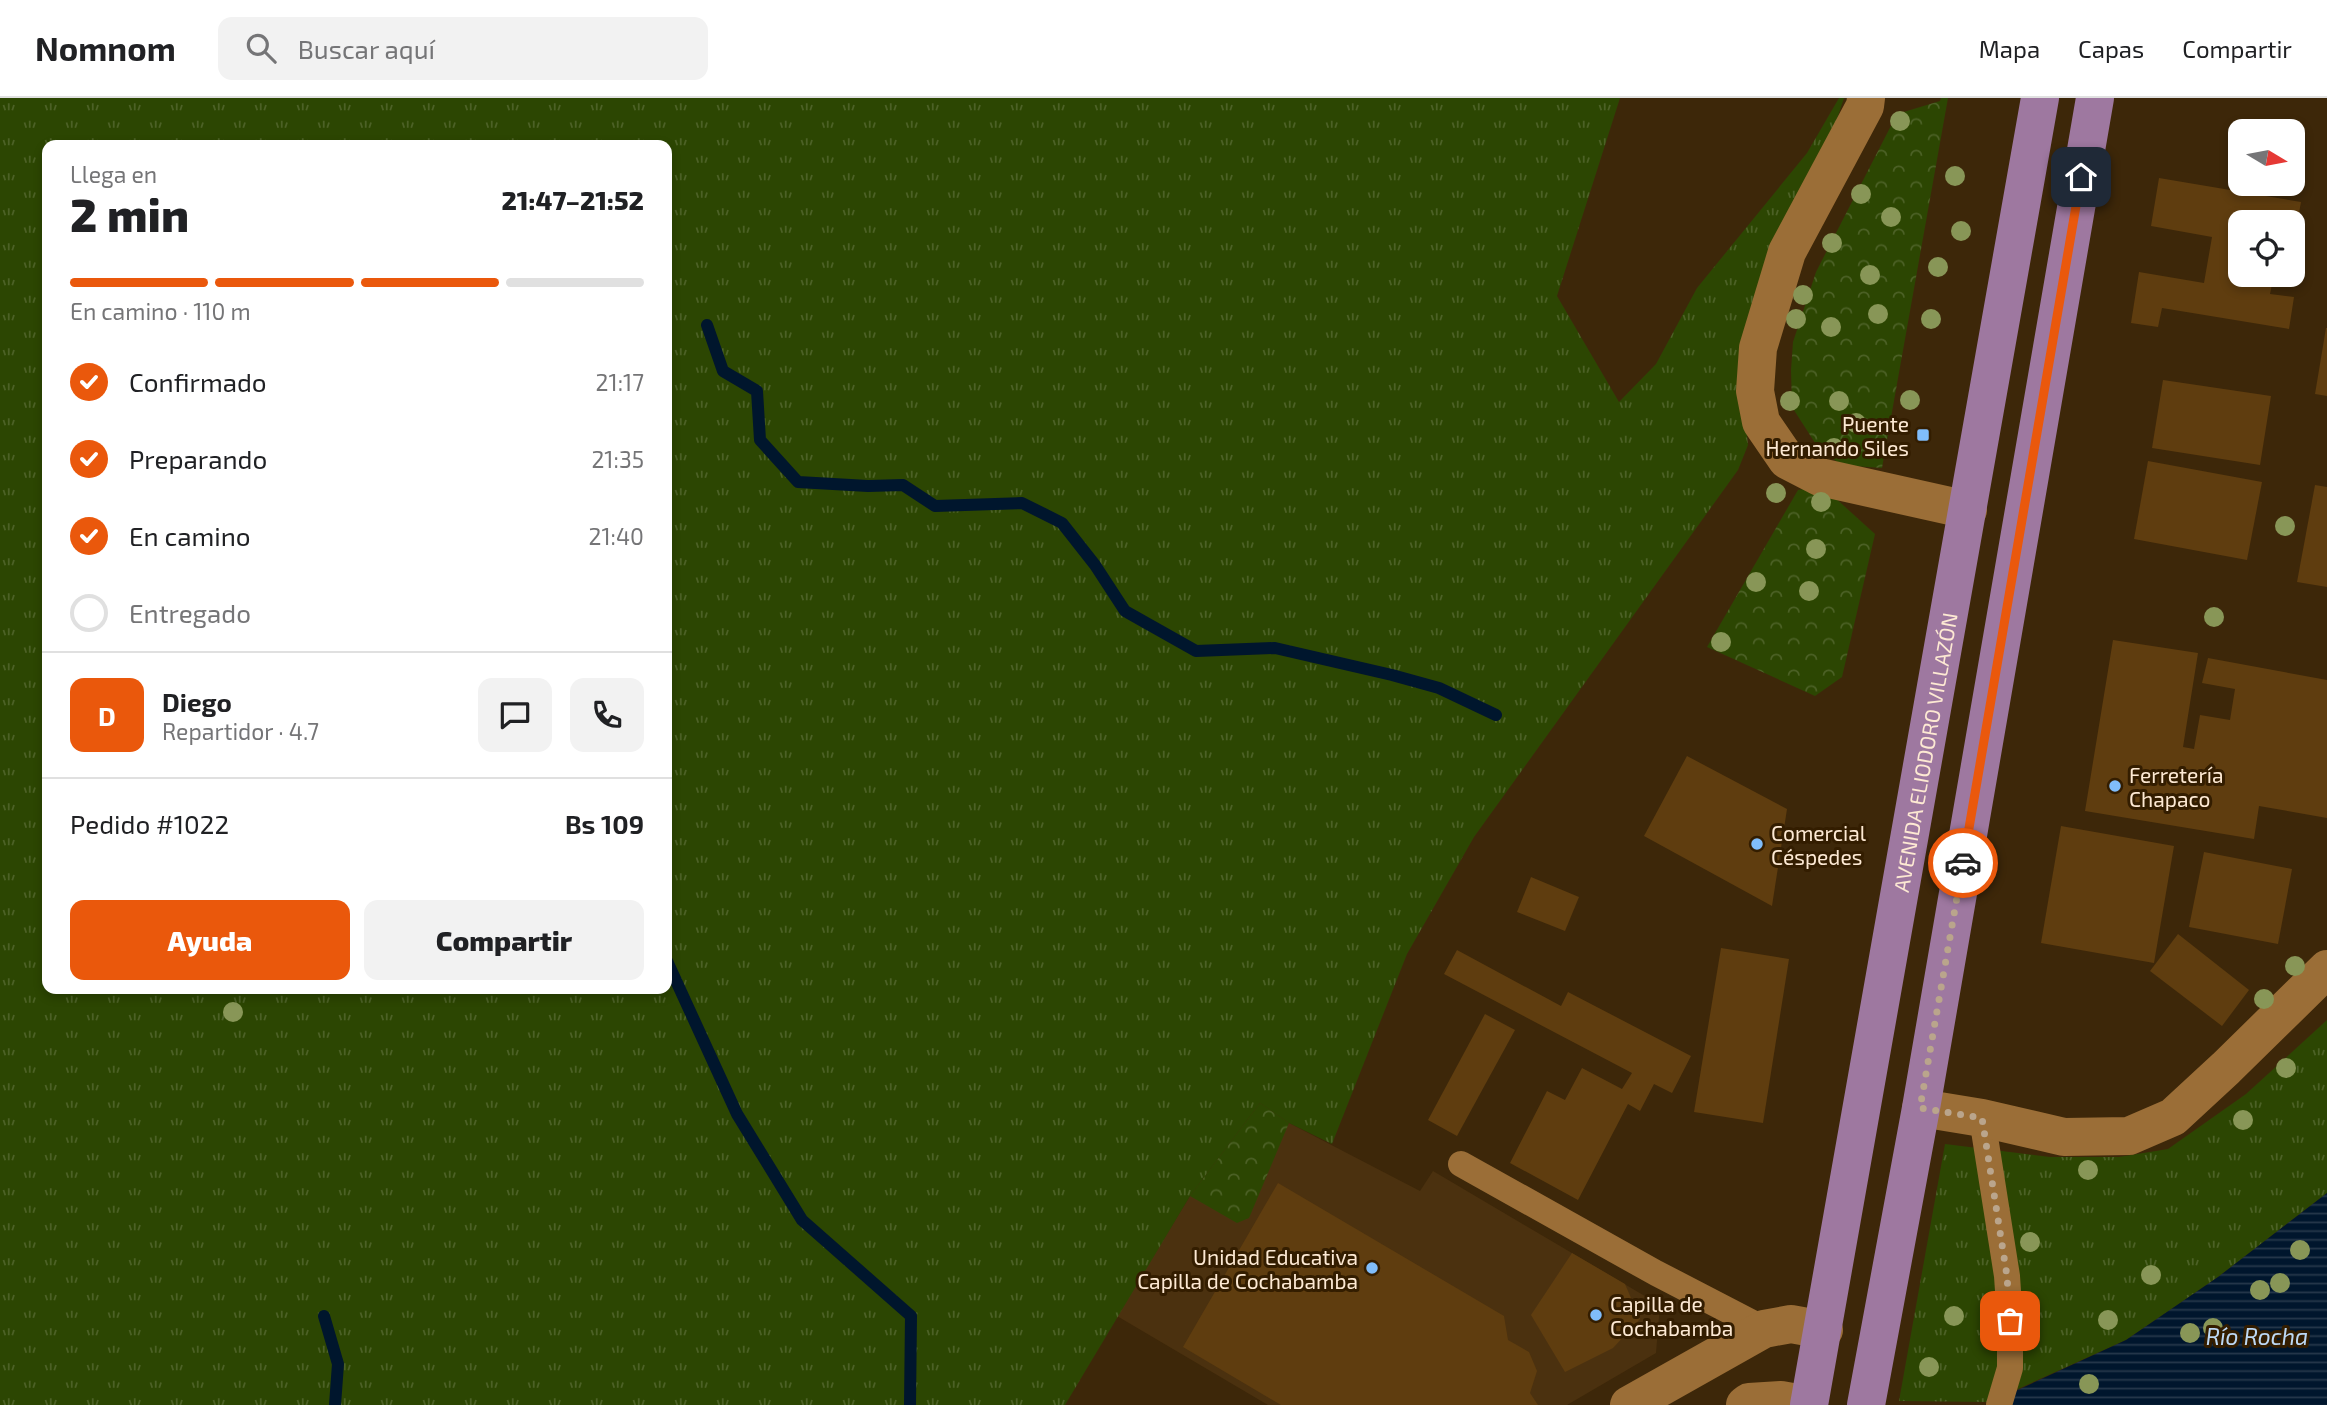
<!DOCTYPE html>
<html lang="es">
<meta charset="utf-8">
<style>
:root{--surface:#fff;--page:#f2f2f2;--text:#202124;--muted:#757577;--line:#e0e0e0;--accent:#ea580c}
body{margin:0;font-family:"Exo 2",sans-serif;background:var(--page);color:var(--text);height:100vh;display:flex;flex-direction:column;font-size:26px;white-space:nowrap}
*{box-sizing:border-box;margin:0}
p{font-size:23px;color:var(--muted)}
.icon{flex:none;width:38px;height:38px;fill:none;stroke:currentColor;stroke-width:2;stroke-linecap:round;stroke-linejoin:round}
.map{position:relative;flex:1;overflow:hidden}
.panel{position:absolute;left:42px;top:42px;width:630px;height:854px;display:flex;flex-direction:column;background:var(--surface);border-radius:14px;box-shadow:0 4px 10px #0003}
.panel>*{flex:none}
.needle{width:46px;rotate:100deg}
.controls{position:absolute;left:2228px;top:21px;display:grid;gap:14px}
.controls a{display:grid;place-items:center;width:77px;height:77px;border-radius:14px;background:var(--surface);box-shadow:0 4px 10px #0003;font-size:35px}
.pin{position:absolute;display:grid;place-items:center;width:60px;height:60px;color:#fff;margin:-30px;border-radius:14px;box-shadow:0 4px 10px #0006}
.courier{position:absolute;display:grid;place-items:center;width:70px;height:70px;margin:-35px;border:5px solid #ea580c;border-radius:50%;background:#fff;color:#222;box-shadow:0 2px 9px #0007}
.headline em{font-style:normal;font-weight:800}
.headline div{display:flex;flex-direction:column-reverse}
.headline{display:flex;align-items:center;justify-content:space-between;height:119px;padding:0 28px}
h1{font-size:46px;font-weight:800;line-height:52px}
.bar{display:grid;grid-template-columns:repeat(4,1fr);gap:10px 7px;align-content:center;height:84px;padding:0 28px}
.bar i{height:9px;border-radius:5px;background:var(--line)}
.bar .on{background:var(--accent)}
.bar p{grid-column:span 4}
.line{display:flex;align-items:center;gap:18px;padding:0 28px;border-top:2px solid var(--line)}
.line div{flex:1}
.round{display:grid;place-items:center;flex:none;width:74px;height:74px;border-radius:14px;background:var(--page)}
ol{padding:0 28px;list-style:none}
li{display:flex;align-items:center;gap:21px;height:77px}
li p{margin-inline-start:auto}
li .icon{padding:7px;border-radius:50%;background:var(--accent);color:#fff;stroke-width:4}
li:last-child{color:var(--muted)}
li i{width:38px;height:38px;border:4px solid var(--line);border-radius:50%}
.button{display:flex;gap:14px;margin-top:auto;padding:14px 28px}
.button a{flex:1;height:80px;border-radius:14px;background:var(--accent);color:#fff;font-size:28px;font-weight:800;line-height:80px;text-align:center}
.button a+a{background:var(--page);color:var(--text)}
header{display:flex;align-items:center;gap:42px;box-sizing:border-box;height:98px;padding:0 35px;background:var(--surface);border-bottom:2px solid var(--line)}
header strong{font-size:33px}
nav{display:flex;gap:38px;margin-inline-start:auto;font-size:24px}
.search{width:490px;height:63px;background:var(--page);display:flex;align-items:center;gap:18px;box-sizing:border-box;padding:0 24px;border-radius:14px;color:var(--muted);font-size:26px}
.map>svg:first-child{display:block}
.built{fill:#4b310f}
.grass{fill:url(#grass-tufts);fill-rule:evenodd}
.forest{fill:url(#forest-crowns)}
.water{fill:url(#water-rules)}
.lines{fill:none;stroke-linecap:round;stroke-linejoin:round}
.stream{stroke:#00162d;stroke-width:12}
.building{fill:#5f3d0f}
.service{stroke:#9b6e37;stroke-width:26}
.minor{stroke:#9b6e37;stroke-width:38}
.tertiary{stroke:#9b6e37;stroke-width:38}
.trunk{stroke:#9e78a0;stroke-width:38}
.tree{fill:#889657}
.done{stroke:#baa58c;stroke-width:7;stroke-dasharray:0 12.6}
.route{stroke:#ea580c;stroke-width:9}
.poi-dot{fill:#80bdfa;stroke:#331d00;stroke-width:2.5}
.labels{text-anchor:middle;dominant-baseline:central;stroke-width:6;stroke-linejoin:round;paint-order:stroke}
.poi-label{font-size:21px;fill:#fde9d3;stroke:#331d00;text-anchor:start}
.street-label{font-size:21px;fill:#fde9d3;stroke:#331d00}
.water-label{font-size:23px;font-style:italic;fill:#bcd8f4;stroke:#331d00}
</style>
<header>
<strong>Nomnom</strong>
<div class="search"><svg class="icon" aria-label="search" viewBox="0 0 24 24"><circle cx="10" cy="10" r="6"/><path d="M15 15l6 6"/></svg>Buscar aquí</div>
<nav><a>Mapa</a><a>Capas</a><a>Compartir</a></nav>
</header>
<div class="map">
<svg width="2327" height="1307" viewBox="0 0 2327 1307">
<defs>
<pattern id="grass-tufts" width="24" height="20" patternUnits="userSpaceOnUse" patternTransform="scale(1.75)"><rect width="24" height="20" fill="#2c4602"/><path d="M3 7l-1-3M5 7V3M7 7l1-3M15 17l-1-3M17 17v-4M19 17l1-3" fill="none" stroke="#4c6126"/></pattern>
<pattern id="forest-crowns" width="20" height="18" patternUnits="userSpaceOnUse" patternTransform="scale(1.75)"><rect width="20" height="18" fill="#2c4602"/><path d="M2 6a3 3 0 1 1 6 0M12 15a3 3 0 1 1 6 0" fill="none" stroke="#4c6126"/></pattern>
<pattern id="water-rules" width="6" height="5" patternUnits="userSpaceOnUse" patternTransform="scale(1.75)"><rect width="6" height="5" fill="#00162d"/><path d="M0 2.5h6" fill="none" stroke="#26384b"/></pattern>
</defs>
<rect width="100%" height="100%" fill="#3d2709"/>
<polygon class="built" points="1260,1005 1289,1025 1420,1093 1433,1073 1660,1207 1656,1255 1567,1307 1268,1307 1117,1218 1190,1098"/>
<g class="grass">
<path d="M0,0h1620l-63,198 62,106 37,-38 41,-76 110,-135 32,-55h5l-101,301 5,46 -10,25 -264,367 -67,117 -75,190 -43,-21 -29,-20 -70,93 -125,209h-1065zM47,47h620v844h-620z"/>
<polygon points="2327,922 2327,1095 2218,1179 2126,1242 1989,1304 1899,1303 1945,1046 2050,1059 2119,1059 2168,1051 2246,996"/>
</g>
<g class="forest">
<polygon points="1941,0 1948,0 1882,370 1841,367 1817,348 1792,309 1791,272 1793,244 1816,174 1897,16 1940,3"/>
<polygon points="1809,390 1832,397 1875,436 1842,579 1815,598 1707,549 1798,392"/>
<polygon points="1260,1005 1289,1025 1249,1120 1237,1125 1190,1098"/>
</g>
<polygon class="water" points="2327,1095 2327,1307 1985,1307 2126,1242 2218,1179"/>
<g class="lines">
<g class="stream">
<polyline points="707,227 723,273 757,293 760,342 798,384 868,388 903,387 935,408 1022,405 1062,425 1095,467 1125,513 1196,553 1275,550 1392,577 1439,590 1496,617"/>
<polyline points="667,863 737,1016 802,1122 911,1218 910,1307"/>
<polyline points="324,1218 338,1266 335,1307"/>
</g>
</g>
<g class="building">
<polygon points="2159,80 2301,104 2294,142 2292,124 2240,124 2240,177 2274,177 2270,196 2294,199 2289,231 2162,210 2158,229 2131,225 2139,174 2204,185 2212,139 2151,128"/>
<polygon points="2326,230 2327,230 2327,298 2315,296"/>
<polygon points="2163,282 2271,298 2260,367 2152,350"/>
<polygon points="2148,363 2262,384 2247,462 2134,441"/>
<polygon points="2315,387 2327,389 2327,489 2297,484"/>
<polygon points="2113,542 2198,555 2183,649 2194,651 2200,617 2230,622 2235,591 2202,585 2208,560 2327,582 2327,720 2259,708 2254,741 2085,713"/>
<polygon points="1687,658 1787,711 1772,808 1644,738"/>
<polygon points="2061,728 2174,748 2154,865 2041,845"/>
<polygon points="2204,754 2292,771 2278,846 2189,829"/>
<polygon points="1531,779 1579,799 1565,833 1517,814"/>
<polygon points="2178,836 2249,892 2222,928 2150,873"/>
<polygon points="1721,850 1789,861 1763,1025 1694,1014"/>
<polygon points="1457,852 1561,908 1568,894 1691,958 1672,995 1654,986 1640,1013 1628,1006 1578,1102 1510,1065 1547,993 1565,1002 1582,970 1622,991 1632,975 1444,876"/>
<polygon points="1485,916 1515,932 1457,1038 1428,1022"/>
<polygon points="1278,1085 1504,1218 1508,1242 1529,1254 1537,1273 1530,1295 1538,1307 1281,1307 1183,1249"/>
<polygon points="1572,1155 1625,1186 1640,1221 1613,1250 1565,1274 1531,1217"/>
</g>
<g class="lines">
<g class="service">
<polyline points="1982,1020 2007,1178 2010,1223 2010,1270 1999,1307"/>
<polyline points="1461,1066 1656,1175 1764,1231"/>
</g>
<g class="minor">
<polyline points="1866,0 1865,8 1787,154 1758,250 1755,293 1761,324 1787,362 1820,379 1968,412"/>
<polyline points="1921,1010 1982,1020 2064,1039 2129,1038 2173,1019 2226,970 2327,871"/>
</g>
<g class="tertiary">
<polyline points="1629,1307 1764,1231 1791,1226 1824,1232"/>
<polyline points="1745,1307 1749,1304 1781,1302 1809,1307"/>
</g>
<g class="trunk">
<path id="s1" d="M1809,1307l231,-1307"/>
<polyline points="1866,1307 1921,1010 2095,0"/>
</g>
</g>
<g class="tree">
<circle cx="1900" cy="23" r="10"/>
<circle cx="1955" cy="78" r="10"/>
<circle cx="1861" cy="96" r="10"/>
<circle cx="1891" cy="119" r="10"/>
<circle cx="1961" cy="133" r="10"/>
<circle cx="1832" cy="145" r="10"/>
<circle cx="1938" cy="169" r="10"/>
<circle cx="1870" cy="177" r="10"/>
<circle cx="1803" cy="197" r="10"/>
<circle cx="1878" cy="216" r="10"/>
<circle cx="1796" cy="221" r="10"/>
<circle cx="1931" cy="221" r="10"/>
<circle cx="1831" cy="229" r="10"/>
<circle cx="1910" cy="302" r="10"/>
<circle cx="1790" cy="303" r="10"/>
<circle cx="1839" cy="303" r="10"/>
<circle cx="1856" cy="325" r="10"/>
<circle cx="1834" cy="350" r="10"/>
<circle cx="1776" cy="395" r="10"/>
<circle cx="1821" cy="404" r="10"/>
<circle cx="2285" cy="428" r="10"/>
<circle cx="1816" cy="451" r="10"/>
<circle cx="1756" cy="484" r="10"/>
<circle cx="1809" cy="493" r="10"/>
<circle cx="2214" cy="519" r="10"/>
<circle cx="1721" cy="544" r="10"/>
<circle cx="2295" cy="868" r="10"/>
<circle cx="2264" cy="901" r="10"/>
<circle cx="233" cy="914" r="10"/>
<circle cx="2286" cy="970" r="10"/>
<circle cx="2243" cy="1022" r="10"/>
<circle cx="2088" cy="1072" r="10"/>
<circle cx="2030" cy="1144" r="10"/>
<circle cx="2300" cy="1152" r="10"/>
<circle cx="2151" cy="1177" r="10"/>
<circle cx="2280" cy="1185" r="10"/>
<circle cx="2260" cy="1192" r="10"/>
<circle cx="1954" cy="1218" r="10"/>
<circle cx="2108" cy="1222" r="10"/>
<circle cx="2213" cy="1230" r="10"/>
<circle cx="2190" cy="1235" r="10"/>
<circle cx="1929" cy="1269" r="10"/>
<circle cx="2089" cy="1286" r="10"/>
</g>
<g class="lines">
<polyline class="done" points="1963,765 1920,1010 1982,1020 2007,1178 2010,1223"/>
<polyline class="route" points="1963,765 2081,79"/>
</g>
<g class="poi-dot">
<rect x="1916" y="330" width="14" height="14" rx="3.5"/>
<circle cx="2115" cy="688" r="7"/>
<circle cx="1757" cy="746" r="7"/>
<circle cx="1372" cy="1170" r="7"/>
<circle cx="1596" cy="1217" r="7"/>
</g>
<g class="labels">
<g class="poi-label">
<text x="1909" y="325" text-anchor="end">Puente<tspan x="1909" dy="24">Hernando Siles</tspan></text>
<text x="2129" y="676">Ferretería<tspan x="2129" dy="24">Chapaco</tspan></text>
<text x="1771" y="734">Comercial<tspan x="1771" dy="24">Céspedes</tspan></text>
<text x="1358" y="1158" text-anchor="end">Unidad Educativa<tspan x="1358" dy="24">Capilla de Cochabamba</tspan></text>
<text x="1610" y="1205">Capilla de<tspan x="1610" dy="24">Cochabamba</tspan></text>
</g>
<g class="street-label">
<text stroke="none"><textPath href="#s1" startOffset="663">AVENIDA ELIODORO VILLAZÓN</textPath></text>
</g>
<g class="water-label">
<text x="2257" y="1238">Río Rocha</text>
</g>
</g>
</svg>
<div class="controls">
<a><svg class="needle" viewBox="-14 -14 28 28"><path d="M0-13l5 13h-10z" fill="#e53935"/><path d="M0 13l5-13h-10z" fill="#757577"/></svg></a>
<a><svg class="icon" aria-label="locate" viewBox="0 0 24 24"><circle cx="12" cy="12" r="6"/><path d="M12 2v4M12 18v4M2 12h4M18 12h4"/></svg></a>
</div>
<div class="pin" style="left:2010px;top:1223px;background:#ea580c"><svg class="icon" aria-label="bag" viewBox="0 0 24 24"><path d="M5 8h14l-1 12H6zM9 8a3 3 0 0 1 6 0"/></svg></div>
<div class="pin" style="left:2081px;top:79px;background:#1f2937"><svg class="icon" aria-label="home" viewBox="0 0 24 24"><path d="M3 11l9-7 9 7M6 9v11h12V9"/></svg></div>
<div class="courier" style="left:1963px;top:765px"><svg class="icon" aria-label="car" viewBox="0 0 24 24"><path d="M5 17H2v-5l4-1 3-4h7l3 4 3 1v5h-3M9 17h6M6 11h13"/><circle cx="7" cy="17" r="2"/><circle cx="17" cy="17" r="2"/></svg></div>
<section class="panel">
<div class="headline"><div><h1>2 min</h1><p>Llega en</p></div><em>21:47–21:52</em></div>
<div class="bar"><i class="on"></i><i class="on"></i><i class="on"></i><i></i><p>En camino · 110 m</p></div>
<ol>
<li><svg class="icon" aria-label="check" viewBox="0 0 24 24"><path d="M5 12l5 5 9-10"/></svg>Confirmado<p>21:17</p></li>
<li><svg class="icon" aria-label="check" viewBox="0 0 24 24"><path d="M5 12l5 5 9-10"/></svg>Preparando<p>21:35</p></li>
<li><svg class="icon" aria-label="check" viewBox="0 0 24 24"><path d="M5 12l5 5 9-10"/></svg>En camino<p>21:40</p></li>
<li><i></i>Entregado</li>
</ol>
<div class="line" style="height:126px"><b class="round" style="background:var(--accent);color:#fff">D</b><div><b>Diego</b><p>Repartidor · 4.7</p></div><a class="round"><svg class="icon" aria-label="chat" viewBox="0 0 24 24"><path d="M4 5h16v11H9l-5 4z"/></svg></a><a class="round"><svg class="icon" aria-label="phone" viewBox="0 0 24 24"><path d="M5 4h4l2 5-3 2q2 4 5 5l2-3 5 2v4C11 20 4 13 5 4z"/></svg></a></div>
<div class="line" style="height:91px"><div>Pedido #1022</div><b>Bs 109</b></div>
<div class="button"><a>Ayuda</a><a>Compartir</a></div>
</section>
</div>
